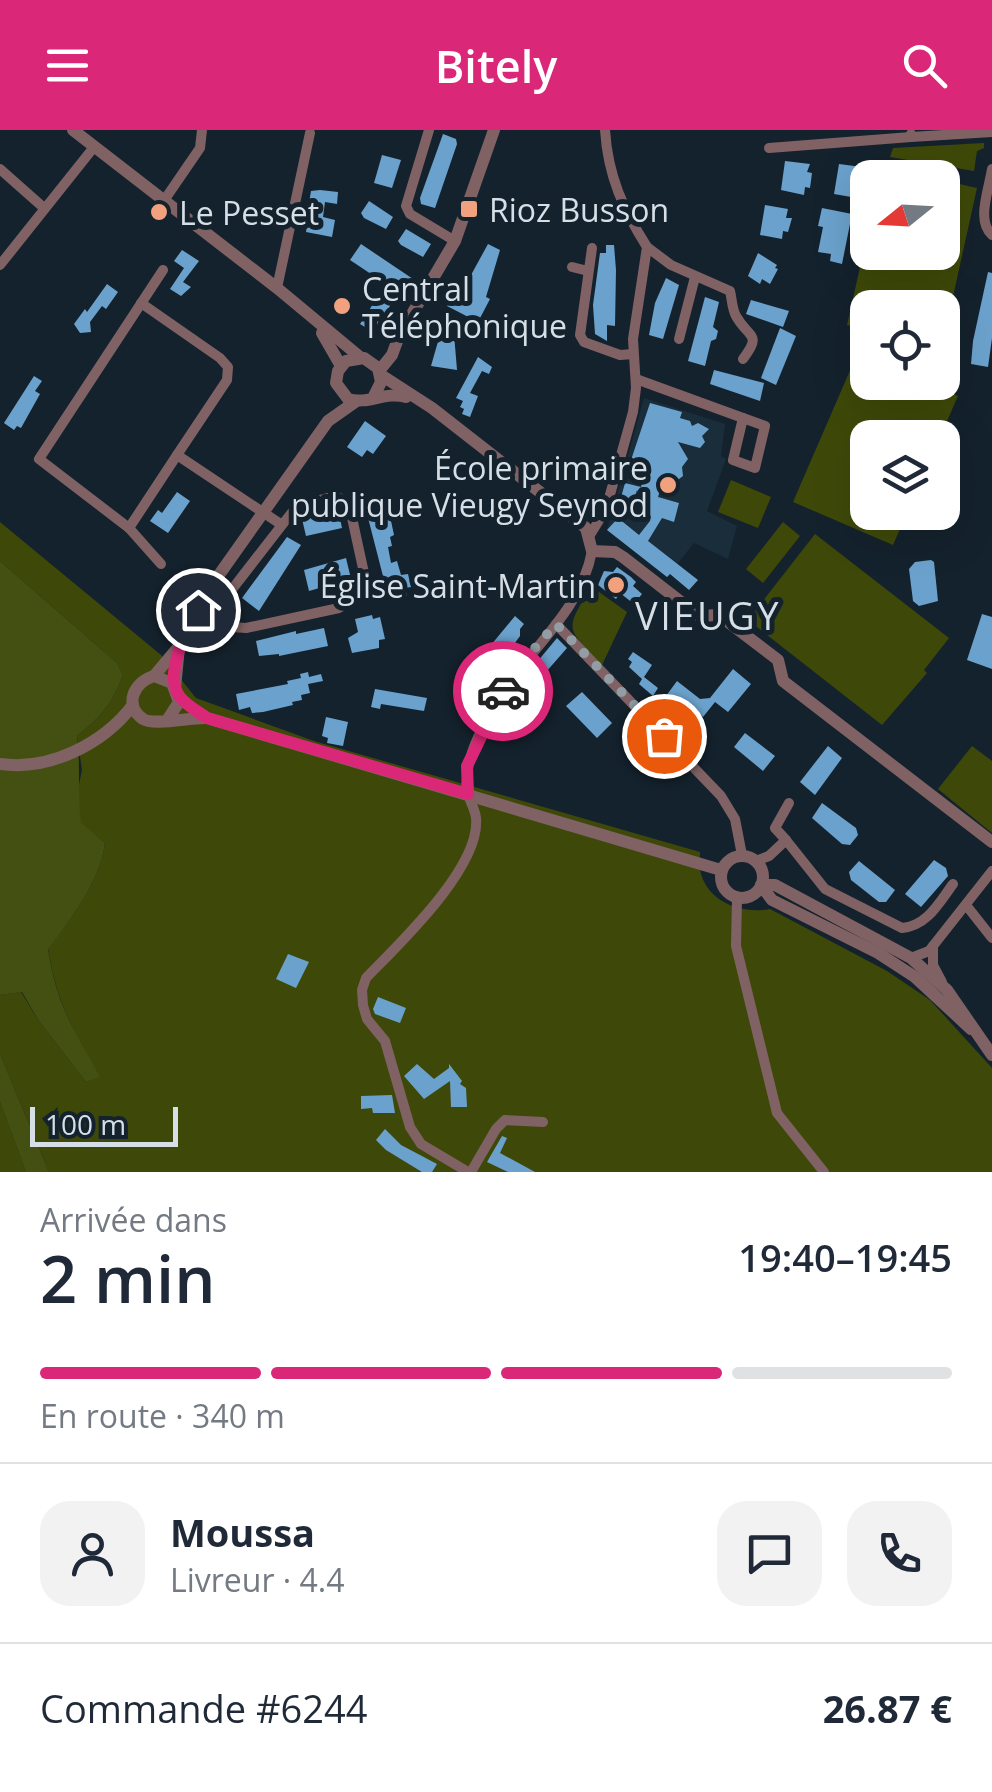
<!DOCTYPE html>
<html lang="fr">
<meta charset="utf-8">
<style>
:root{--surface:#fff;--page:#f2f2f3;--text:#1f2937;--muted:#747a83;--line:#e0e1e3;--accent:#db2777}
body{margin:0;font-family:"Open Sans",sans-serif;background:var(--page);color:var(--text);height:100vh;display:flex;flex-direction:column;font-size:38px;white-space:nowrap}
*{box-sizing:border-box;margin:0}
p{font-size:32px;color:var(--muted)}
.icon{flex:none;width:55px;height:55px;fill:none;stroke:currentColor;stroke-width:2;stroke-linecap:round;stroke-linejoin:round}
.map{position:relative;height:1042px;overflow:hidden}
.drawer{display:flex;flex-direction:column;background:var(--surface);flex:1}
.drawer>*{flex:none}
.needle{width:65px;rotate:252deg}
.buttons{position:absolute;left:850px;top:30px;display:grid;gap:20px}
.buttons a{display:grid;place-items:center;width:110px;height:110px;border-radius:20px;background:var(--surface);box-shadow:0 10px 40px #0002;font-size:50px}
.scale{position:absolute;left:30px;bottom:25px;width:148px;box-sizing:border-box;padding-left:10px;border:5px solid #d6dfe6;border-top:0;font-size:28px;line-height:35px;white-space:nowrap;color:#d6dfe6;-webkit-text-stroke:8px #14222d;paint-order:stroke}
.pin{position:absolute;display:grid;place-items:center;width:85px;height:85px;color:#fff;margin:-42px;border:5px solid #fff;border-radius:50%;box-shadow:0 2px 10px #0007}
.courier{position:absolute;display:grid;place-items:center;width:100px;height:100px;margin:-50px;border:8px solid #db2777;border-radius:50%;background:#fff;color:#222;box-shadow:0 2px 12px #0007}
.summary em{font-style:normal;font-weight:600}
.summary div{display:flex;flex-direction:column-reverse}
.summary{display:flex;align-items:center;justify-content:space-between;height:170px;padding:0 40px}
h1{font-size:65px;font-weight:600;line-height:75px}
.bar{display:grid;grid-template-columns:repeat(4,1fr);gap:15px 10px;align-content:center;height:120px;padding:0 40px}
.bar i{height:12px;border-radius:8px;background:var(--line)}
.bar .selected{background:var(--accent)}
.bar p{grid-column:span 4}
.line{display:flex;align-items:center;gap:25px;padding:0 40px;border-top:2px solid var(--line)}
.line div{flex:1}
.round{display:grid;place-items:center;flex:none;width:105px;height:105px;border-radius:30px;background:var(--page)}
header{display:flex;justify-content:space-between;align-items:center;height:130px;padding:0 40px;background:var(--accent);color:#fff;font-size:45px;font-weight:600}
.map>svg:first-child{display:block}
.built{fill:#192d3b}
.green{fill:#3e4909}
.forest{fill:#445011}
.building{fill:#6ba2cd}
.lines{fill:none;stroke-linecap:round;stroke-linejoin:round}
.minor{stroke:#806264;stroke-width:10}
.tertiary{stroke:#806264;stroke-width:12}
.done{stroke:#929da5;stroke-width:10;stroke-dasharray:0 18}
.route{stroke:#db2777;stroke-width:12}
.poi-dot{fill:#f2a17e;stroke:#14222d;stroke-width:4}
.labels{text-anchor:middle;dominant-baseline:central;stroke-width:10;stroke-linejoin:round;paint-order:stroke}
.poi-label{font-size:32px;fill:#d6dfe6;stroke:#14222d;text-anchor:start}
.quarter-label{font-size:38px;letter-spacing:2.5px;fill:#d6dfe6;stroke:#14222d}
</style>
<header><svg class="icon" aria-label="menu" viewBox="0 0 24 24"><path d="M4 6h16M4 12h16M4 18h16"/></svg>Bitely<svg class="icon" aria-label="search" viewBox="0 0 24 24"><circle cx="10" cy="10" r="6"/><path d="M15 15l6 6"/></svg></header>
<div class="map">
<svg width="992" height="1042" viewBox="0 0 992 1042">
<rect width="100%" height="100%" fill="#14222d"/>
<polygon class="built" points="644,268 725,294 721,326 726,329 707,381 737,396 728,429 694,413 667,447 607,400"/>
<g class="green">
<polygon points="984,13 984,18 977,21 974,41 890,27 893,18"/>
<polygon points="883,37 946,46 946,51 977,58 943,212 942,178 868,178 867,200 847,195 867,106 868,122 942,122 942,48 881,47"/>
<polygon points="858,222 867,226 868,252 928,253 958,266 940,307 868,308 868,382 907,383 893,415 793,372"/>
<polygon points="731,350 771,367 758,398 718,382"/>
<path d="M0,392l161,133 35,43 118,43 386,111c0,7 -1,18 2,25 10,27 42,37 68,32l117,62 43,29 62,68v104h-943l-49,-118v-59l21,-3 18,29 47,61 13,-5c-26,-50 -42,-71 -51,-129 24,-30 52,-66 57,-105l-11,-9 -71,124 54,-164 5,-24 -5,-34c23,-18 36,-33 46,-61l-6,-12 -117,-102z"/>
<polygon points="783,392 800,406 763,453 746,439"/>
<polygon points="815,404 949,508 924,540 927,543 882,595 748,490"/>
<path d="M592,457l35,25 -25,53c-34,-37 -40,-33 -10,-78z"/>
<polygon points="972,616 992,631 992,703 938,659"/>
<polygon points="0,972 26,1042 0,1042"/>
</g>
<g class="forest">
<path d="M0,431l117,102 6,12c-10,28 -23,43 -46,61 4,30 0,57 4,87l24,20c-5,39 -33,75 -57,106 9,58 25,78 52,128l-14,5 -47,-61 -17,-29 -22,3z"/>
<polygon points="0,924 49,1042 26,1042 0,972"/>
</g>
<g class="building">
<polygon points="443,4 456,9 457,14 435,78 421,74 420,68"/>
<polygon points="382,25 401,30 392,58 374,53"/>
<polygon points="785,31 810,34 807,42 812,43 810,58 805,57 804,65 781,60"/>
<polygon points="839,34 862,37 860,45 866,46 863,60 858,60 857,68 834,64"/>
<polygon points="320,60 338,62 337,74 325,72 323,87 335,90 332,107 306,102 308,90 314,92 318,74 309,73 311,61"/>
<polygon points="369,71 393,87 386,99 364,88 361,83"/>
<polygon points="765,75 788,79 786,88 792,88 788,102 783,101 782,109 760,105"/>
<polygon points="822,78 852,84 842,134 830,131 831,124 818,122 823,97 818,96"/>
<polygon points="406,99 431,114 423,127 401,115 398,111"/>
<polygon points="361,114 413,149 403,164 399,162 373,202 360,194 386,154 350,130"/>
<polygon points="488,114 500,120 486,167 490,169 478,192 447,176 459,153 465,156"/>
<polygon points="606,115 614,115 616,140 615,196 607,195 607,211 595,204 593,175 600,123 606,123"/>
<polygon points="182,120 199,131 183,152 191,157 181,166 170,159 184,138 174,131"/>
<polygon points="758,123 777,135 775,138 778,139 770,154 762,149 760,154 748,146"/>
<polygon points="988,142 992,143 992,208 988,237 971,234 973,211"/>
<polygon points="666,148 679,155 663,209 649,205 655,173"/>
<polygon points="107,154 118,162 106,179 102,176 90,192 91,202 80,203 74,194 85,179 87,182"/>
<polygon points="705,167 719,172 713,197 718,201 716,209 711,211 705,236 688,231"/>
<polygon points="751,170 789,181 783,197 746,184"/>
<polygon points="780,198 796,206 776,255 761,248"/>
<polygon points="441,201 454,204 457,240 431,236"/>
<polygon points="478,227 492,237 489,244 482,241 470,263 478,266 470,287 462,284 464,279 460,277 463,271 456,268"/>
<polygon points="714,240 764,253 760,271 710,254"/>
<polygon points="34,246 42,251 35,261 40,264 21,298 17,296 14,300 4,293"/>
<polygon points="650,273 682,282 680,288 690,291 692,296 698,293 709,299 702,306 705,312 700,318 678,312 688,329 682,337 683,346 679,349 665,344 658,367 679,373 674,392 662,388 648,411 698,450 689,460 670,444 667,447 607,400 618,388 639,405 650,391 651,387 637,360 632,375 620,371 625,353 641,357 645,341 629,336"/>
<polygon points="365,291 386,306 373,324 367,320 362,327 347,317"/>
<polygon points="177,362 190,371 168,403 150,391 158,380 162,383"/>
<polygon points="378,373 379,378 383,377 385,386 390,386 394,405 390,407 392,416 388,417 391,433 397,431 401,445 408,444 411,457 405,458 407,466 383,468 380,451 384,450 365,376"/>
<polygon points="338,379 342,398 306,406 302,389"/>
<polygon points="287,407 301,415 259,481 242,468"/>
<polygon points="346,428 351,449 309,461 304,440"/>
<polygon points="931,430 934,432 938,471 919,476 913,471 909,439 915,432"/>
<polygon points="617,437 631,447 636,452 633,456 642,464 634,474 620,463 616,469 598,455 604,441 613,442"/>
<polygon points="982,484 992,487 992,539 967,530"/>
<polygon points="372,485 373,489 380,487 385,509 379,510 379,518 352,523 348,508 358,502 355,489"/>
<polygon points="515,486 524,494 520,499 520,506 512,517 505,518 500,523 491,515"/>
<polygon points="324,498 328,516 279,526 279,524 259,526 256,511 296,501 296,504"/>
<polygon points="557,508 567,518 546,542 549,545 542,553 532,538"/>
<polygon points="633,522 652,535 644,547 658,558 653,566 639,554 642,549 629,537 632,532 628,529"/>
<polygon points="733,539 751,554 728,582 715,572 703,587 700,584 692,593 663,570 677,551 700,569 710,568"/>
<polygon points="308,542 309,547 321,544 323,551 308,554 310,563 301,565 302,570 292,572 293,575 263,582 252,583 250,577 239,580 236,564 288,554 287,551 301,548 300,544"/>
<polygon points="375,559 427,568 424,581 381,574 380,579 371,577"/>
<polygon points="516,560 538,575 523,596 517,592 514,597 498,587"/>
<polygon points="582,562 612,593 597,608 566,576"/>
<polygon points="326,587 348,592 343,616 327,613 328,608 322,606"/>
<polygon points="745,603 775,626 763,641 734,617"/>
<polygon points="828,616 842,628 815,665 800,652"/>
<polygon points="822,673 856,698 858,705 850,715 842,714 812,688"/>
<polygon points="934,730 946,738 948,746 921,777 905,764"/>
<polygon points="859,731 895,760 886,772 879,772 851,750 849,742"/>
<polygon points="288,824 309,832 296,858 276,849"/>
<polygon points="378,867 406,878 400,893 375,884 373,879"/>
<polygon points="417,934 434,949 449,938 449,934 462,951 460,954 466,958 467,977 451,977 450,951 424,969 404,946"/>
<polygon points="392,965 395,983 373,983 372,978 361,979 361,966"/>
<polygon points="385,999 401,1015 437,1034 432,1042 422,1042 386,1020 376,1010"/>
<polygon points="502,1006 507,1008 500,1023 535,1042 508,1042 487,1032"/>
</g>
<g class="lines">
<g class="minor">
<polyline points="429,0 406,76 410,84 455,111"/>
<polyline points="911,4 911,7 992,2"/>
<polyline points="769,18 911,7"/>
<polyline points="0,39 44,78"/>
<path d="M992,39c-3,20 -16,52 0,66"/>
<polyline points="163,72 200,18 202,0"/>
<path d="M647,117l24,18 59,26c2,8 2,18 6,25 12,22 27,17 7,43"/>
<polyline points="592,118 580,205 584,212 620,225 633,224"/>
<polyline points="0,135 94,17"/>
<polyline points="572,137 588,141"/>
<polyline points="163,140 39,329 129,398 177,325"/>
<polyline points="277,158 310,3"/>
<polyline points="141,173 220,228 228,237 227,250 177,325 282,395 298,375 336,366 349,374 364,443 361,461 355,469 339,478 246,498 231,497 223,485 223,471 282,395"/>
<polyline points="679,209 695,147"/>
<polyline points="636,249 743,288"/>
<polygon points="743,288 765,296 755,338 733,330"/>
<polyline points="129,398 161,434"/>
<path d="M590,405l16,-26 27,-97 3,-24 -3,-49 14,-92c-24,-38 -39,-71 -42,-117"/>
<polyline points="556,494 721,666 735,689 742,725"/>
<polyline points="786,710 775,698 789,673"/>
<path d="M756,731l13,-5 17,-16 39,49 77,39c25,-2 37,-25 51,-44"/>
<polyline points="737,768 736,816 777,983 824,1042"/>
<polyline points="966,775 992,808"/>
<polyline points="933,816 933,835 942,852"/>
<polyline points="911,828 929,821 992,741"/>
<path d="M468,1042l-47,-28 -11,-17 -25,-86 -18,-22 -4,-14 -1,-15 4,-12c33,-34 115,-111 110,-160 -1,-10 -8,-19 -9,-29 -3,-27 12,-55 24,-79 31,-56 89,-94 101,-159"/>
<polyline points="471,1042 496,999 505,990 543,992"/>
</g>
<g class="tertiary">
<polyline points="73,0 277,158 360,227"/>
<polyline points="322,203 341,236"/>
<polyline points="379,241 392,225 399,206 455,111 494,0"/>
<polyline points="381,245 432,278 586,398 592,421 615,422 623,427 699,486 719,485 778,530 783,551 992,712"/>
<path d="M374,266l7,-14 -3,-14 -14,-10 -18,3 -8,10 -2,12 12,16c20,6 37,-8 58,-2"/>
<polyline points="154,546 180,515 209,459 328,291 355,272"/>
<polyline points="175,558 179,517"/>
<path d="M168,589l11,-17 -7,-19 -18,-7c-20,6 -31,29 -11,43 11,7 48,-2 64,-1l514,152"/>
<path d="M0,634c50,7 103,-20 133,-59"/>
<circle cx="742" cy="747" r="21"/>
<polyline points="761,755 775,755 911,828 947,860 992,925"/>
<polyline points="761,755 772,770 878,823 915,847 971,899"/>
</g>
</g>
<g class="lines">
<polyline class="done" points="503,561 522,533 556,494 664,606"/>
<path class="route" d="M198,480c-12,21 -35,66 -18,87 7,9 19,15 27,21l261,76 -1,-28 36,-75"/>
</g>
<g class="poi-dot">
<rect x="459" y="69" width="20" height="20" rx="5"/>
<circle cx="159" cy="82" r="10"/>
<circle cx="342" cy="176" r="10"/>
<circle cx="668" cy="355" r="10"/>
<circle cx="616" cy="455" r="10"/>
</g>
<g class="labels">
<g class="poi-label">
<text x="489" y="79">Rioz Busson</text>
<text x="179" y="82">Le Pesset</text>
<text x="362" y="158">Central<tspan x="362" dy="37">Téléphonique</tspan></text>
<text x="648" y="337" text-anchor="end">École primaire<tspan x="648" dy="37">publique Vieugy Seynod</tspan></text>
<text x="596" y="455" text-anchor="end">Église Saint-Martin</text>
</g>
<g class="quarter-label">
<text x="708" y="485">VIEUGY</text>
</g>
</g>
</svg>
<div class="buttons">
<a><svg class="needle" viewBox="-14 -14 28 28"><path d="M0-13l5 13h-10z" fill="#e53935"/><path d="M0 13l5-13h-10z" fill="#747a83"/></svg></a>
<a><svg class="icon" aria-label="locate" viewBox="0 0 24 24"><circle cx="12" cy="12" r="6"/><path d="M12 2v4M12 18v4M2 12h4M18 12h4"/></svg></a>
<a><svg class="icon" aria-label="layers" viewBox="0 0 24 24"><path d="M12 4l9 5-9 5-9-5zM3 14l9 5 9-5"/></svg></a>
</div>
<div class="scale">100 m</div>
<div class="pin" style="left:664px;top:606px;background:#ea580c"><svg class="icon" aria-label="bag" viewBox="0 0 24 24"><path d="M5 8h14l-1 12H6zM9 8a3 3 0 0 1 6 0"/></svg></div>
<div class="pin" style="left:198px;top:480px;background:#1f2937"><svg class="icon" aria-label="home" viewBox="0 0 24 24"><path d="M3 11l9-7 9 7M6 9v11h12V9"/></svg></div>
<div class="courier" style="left:503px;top:561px"><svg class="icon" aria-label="car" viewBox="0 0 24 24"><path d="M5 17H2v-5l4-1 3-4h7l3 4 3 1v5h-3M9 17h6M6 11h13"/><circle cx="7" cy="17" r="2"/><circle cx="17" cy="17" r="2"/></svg></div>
</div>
<section class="drawer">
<div class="summary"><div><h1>2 min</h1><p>Arrivée dans</p></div><em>19:40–19:45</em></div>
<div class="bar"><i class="selected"></i><i class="selected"></i><i class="selected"></i><i></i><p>En route · 340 m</p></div>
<div class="line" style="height:180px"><a class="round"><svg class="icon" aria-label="person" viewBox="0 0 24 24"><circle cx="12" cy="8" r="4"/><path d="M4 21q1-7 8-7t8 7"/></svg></a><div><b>Moussa</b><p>Livreur · 4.4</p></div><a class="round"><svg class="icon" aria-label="chat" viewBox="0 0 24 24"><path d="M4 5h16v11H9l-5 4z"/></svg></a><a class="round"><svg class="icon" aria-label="phone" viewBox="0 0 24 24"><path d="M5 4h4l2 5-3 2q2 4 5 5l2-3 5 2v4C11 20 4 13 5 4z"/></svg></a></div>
<div class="line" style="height:130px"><div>Commande #6244</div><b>26.87 €</b></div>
</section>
